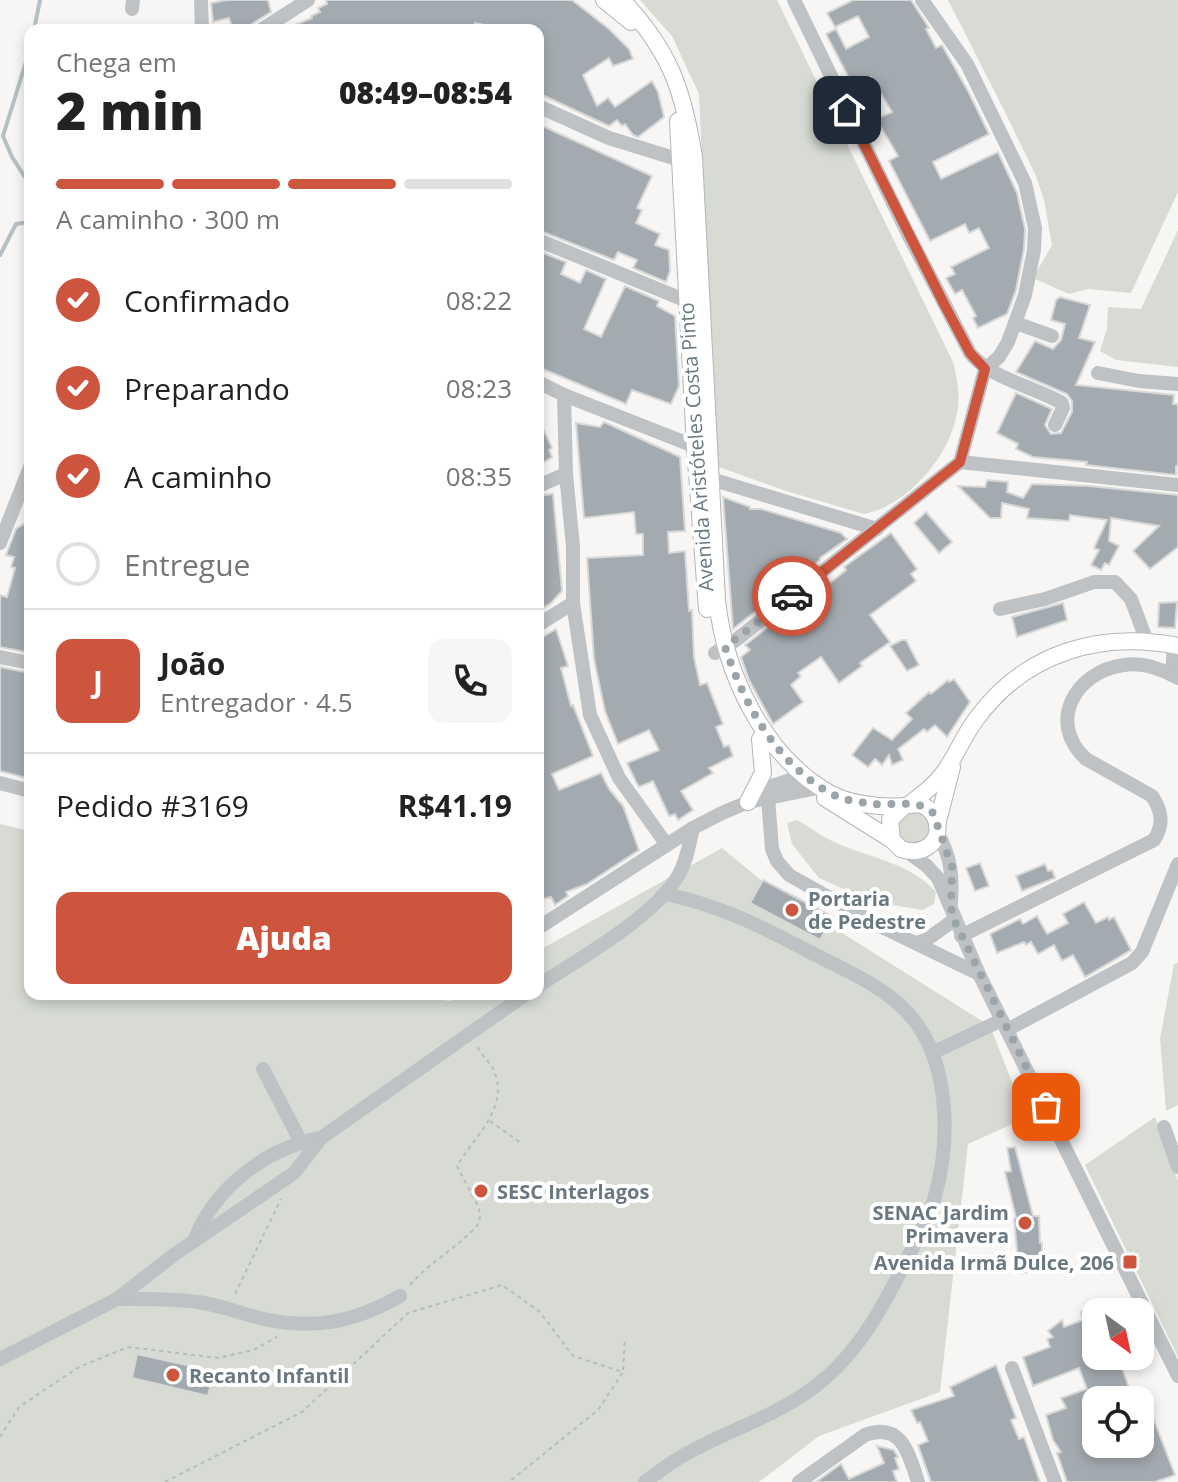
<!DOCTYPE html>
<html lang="pt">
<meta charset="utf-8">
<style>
:root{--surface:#fff;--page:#f6f6f6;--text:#222;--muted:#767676;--line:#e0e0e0;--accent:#ce553d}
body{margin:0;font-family:"Open Sans",sans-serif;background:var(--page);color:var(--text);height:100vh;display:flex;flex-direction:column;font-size:30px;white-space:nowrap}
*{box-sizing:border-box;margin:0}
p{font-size:26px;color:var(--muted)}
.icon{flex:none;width:44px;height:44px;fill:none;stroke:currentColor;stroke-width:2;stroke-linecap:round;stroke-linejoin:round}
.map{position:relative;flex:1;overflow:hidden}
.drawer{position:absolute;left:24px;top:24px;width:520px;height:976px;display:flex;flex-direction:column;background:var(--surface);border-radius:16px;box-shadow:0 4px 12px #0003}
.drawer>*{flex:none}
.needle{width:52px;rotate:147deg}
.controls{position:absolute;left:1082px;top:1298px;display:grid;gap:16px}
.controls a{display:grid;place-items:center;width:72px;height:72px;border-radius:16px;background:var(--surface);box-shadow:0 4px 12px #0003;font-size:40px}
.pin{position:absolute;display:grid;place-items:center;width:68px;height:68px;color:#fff;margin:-34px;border-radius:16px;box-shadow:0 4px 12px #0006}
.courier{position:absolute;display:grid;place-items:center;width:80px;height:80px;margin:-40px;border:6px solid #ce553d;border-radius:50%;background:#fff;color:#222;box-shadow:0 2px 10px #0007}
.head em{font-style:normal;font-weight:800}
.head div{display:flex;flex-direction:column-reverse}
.head{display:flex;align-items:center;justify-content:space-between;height:136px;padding:0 32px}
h1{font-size:52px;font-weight:800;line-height:60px}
.bar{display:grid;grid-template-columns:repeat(4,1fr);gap:12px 8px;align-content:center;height:96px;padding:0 32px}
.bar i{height:10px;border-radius:6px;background:var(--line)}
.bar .on{background:var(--accent)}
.bar p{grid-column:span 4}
.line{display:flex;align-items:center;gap:20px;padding:0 32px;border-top:2px solid var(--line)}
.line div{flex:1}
.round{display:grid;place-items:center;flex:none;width:84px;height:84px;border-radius:16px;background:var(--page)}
ol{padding:0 32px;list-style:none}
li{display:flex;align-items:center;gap:24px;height:88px}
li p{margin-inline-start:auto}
li .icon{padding:8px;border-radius:50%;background:var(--accent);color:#fff;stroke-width:4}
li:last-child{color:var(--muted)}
li i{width:44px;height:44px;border:4px solid var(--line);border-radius:50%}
.action{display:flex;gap:16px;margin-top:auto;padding:16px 32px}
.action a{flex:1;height:92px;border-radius:16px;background:var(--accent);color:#fff;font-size:32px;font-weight:800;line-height:92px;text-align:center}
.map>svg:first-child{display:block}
.green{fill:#d7dbd4}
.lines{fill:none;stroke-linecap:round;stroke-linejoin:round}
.stream{stroke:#b5c0c4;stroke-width:4}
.building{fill:#a4abb0;stroke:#d8d8d7;stroke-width:2}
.major-casing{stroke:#b2b6b9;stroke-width:18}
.path{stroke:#b8bbbd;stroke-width:2;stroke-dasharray:4 4;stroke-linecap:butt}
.minor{stroke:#bec2c5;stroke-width:14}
.major{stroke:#fff;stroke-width:16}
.done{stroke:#9ba4a9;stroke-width:8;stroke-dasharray:0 14.4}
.route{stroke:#ce553d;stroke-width:10}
.poi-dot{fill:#ce553d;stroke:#fff;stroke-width:3}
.labels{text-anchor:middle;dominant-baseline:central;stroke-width:8;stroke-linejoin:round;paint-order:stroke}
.street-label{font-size:20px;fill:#697881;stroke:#fff}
.poi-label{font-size:20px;font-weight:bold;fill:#697881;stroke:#fff;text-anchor:start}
</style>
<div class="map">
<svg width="1178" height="1482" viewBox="0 0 1178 1482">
<rect width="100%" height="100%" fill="#f7f6f4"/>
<g class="green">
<path d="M640,0h137l176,362c5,18 8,37 3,56 -9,41 -50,88 -92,96l-78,-23 -70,-25 -17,-372 -27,-58z"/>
<polygon points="948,0 1178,0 1178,192 1131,293 1088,289 1069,294 1033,278 1052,245 1044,200 1036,176 1005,112"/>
<polygon points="1178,230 1178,367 1116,360 1100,351 1107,328 1108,307 1141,309"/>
<circle cx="913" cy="828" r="17"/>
<path d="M796,820c12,5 21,13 32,19 35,18 81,22 108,53l-2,12 -12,6 -52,-9 -51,-23 -27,-34 -5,-21z"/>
<polygon points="0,824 30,831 30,994 379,994 451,1001 463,994 538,994 538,951 722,848 772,889 990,1026 1026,1118 968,1144 940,1392 819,1436 759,1482 0,1482"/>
<polygon points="1178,963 1178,1105 1166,1111 1160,1039 1174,964"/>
<polygon points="1155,1117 1178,1181 1178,1357 1085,1165"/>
</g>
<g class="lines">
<g class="stream">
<polyline points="34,30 40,0"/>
<polyline points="30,49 3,136 12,157 30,185"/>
<polyline points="0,255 16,224 30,222"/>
</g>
</g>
<g class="building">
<polygon points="227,0 268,0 271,12 242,30 233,30 229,18 213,22 211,3"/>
<polygon points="326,0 572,0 609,29 629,49 633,59 613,66 609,58 583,75 597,106 608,98 615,107 652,81 658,92 664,117 638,137 633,135 625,124 622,126 617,120 609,126 538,93 538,30 506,30 475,23 475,30 283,30 312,18 311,16 320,12 318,8 327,4"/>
<polygon points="853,0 911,0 929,28 926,29 936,48 942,45 969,93 989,134 933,162 941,179 998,152 1017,193 1025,229 1024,249 1016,290 1007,314 978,328 973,318 976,316 962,290 955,294 946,278 955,274 951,267 989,248 979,228 969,233 965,224 930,241 889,161 898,156 876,119 892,112 871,77 853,86 826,34 836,29 846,49 869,37 858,16 835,27 827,13"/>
<polygon points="538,124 652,176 637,208 642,210 636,223 660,234 655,245 669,250 670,271 666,282 633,268 637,260 618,252 614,260 538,230"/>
<polygon points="538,251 566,262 561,274 580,283 586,270 606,279 584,329 601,337 625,286 659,301 657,306 675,316 679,386 671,404 632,390 626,404 538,367"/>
<polygon points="1060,297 1090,305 1079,338 1095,342 1076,385 1174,395 1173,404 1178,404 1178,466 1176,466 1176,475 1086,465 1087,462 1033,457 1016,449 1018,444 997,433 1016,393 1052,409 1045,425 1051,434 1061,433 1072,412 1072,401 1067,394 1016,372 1035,341 1053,349 1061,340 1065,324 1051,320 1056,300"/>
<polygon points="538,418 552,448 549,450 552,457 538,466"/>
<polygon points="604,422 680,457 685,531 668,532 669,553 685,551 689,611 692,610 694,657 700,685 707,683 723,724 716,727 724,747 729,745 733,756 709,768 713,773 681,791 693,810 678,820 675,814 669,816 653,781 639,787 636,782 627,763 659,750 649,730 618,744 605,711 594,659 587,558 643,555 643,534 636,534 634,512 584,518 576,423 600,427"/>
<polygon points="987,480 1008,482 1007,492 1023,498 1032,484 1089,486 1178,495 1178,547 1150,569 1133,551 1159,526 1111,518 1109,541 1119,546 1109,565 1105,563 1101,570 1091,565 1099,550 1094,548 1107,520 1070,515 1069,521 1027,518 1029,509 1002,503 1001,518 990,518 958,486 985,487"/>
<polygon points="553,494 562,591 551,603 538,611 538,496"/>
<polygon points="723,497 750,507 750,509 761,509 841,533 847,539 820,558 820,560 733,629"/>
<polygon points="926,512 952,542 939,553 914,523"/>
<polygon points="30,520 30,653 0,647 0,595 7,597 15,568 11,567 14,557 6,555 16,529"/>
<polygon points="891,533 917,569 911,574 916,581 870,615 890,642 860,663 862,666 839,683 821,657 798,673 801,676 791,685 803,702 773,724 749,680 741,657 750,650 745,645 826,582 826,586 846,570 844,567"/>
<polygon points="1177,602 1175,628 1158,627 1159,603"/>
<polygon points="1063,603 1067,620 1017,637 1012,617"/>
<polygon points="556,629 568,666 561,668 571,706 573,705 593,756 552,774 559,790 601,773 609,789 623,806 639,850 587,884 566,892 568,896 555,905 551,897 538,900 538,640"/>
<polygon points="902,640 906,640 919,665 907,671 890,646"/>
<polygon points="0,667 30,673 30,779 0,771"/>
<polygon points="954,679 970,702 947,737 935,725 927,732 924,729 898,749 903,760 892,765 889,755 882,765 875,759 868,767 852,755 873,728 892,740 912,719 906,713 929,692 931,694 948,680 949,682"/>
<polygon points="980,863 989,886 975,891 966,868"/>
<polygon points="1045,864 1048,871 1052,870 1055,878 1022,891 1016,876"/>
<polygon points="763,880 833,917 820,940 750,903"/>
<polygon points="1084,902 1096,923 1108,917 1109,920 1114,917 1131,950 1085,977 1073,955 1062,961 1054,945 1038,954 1031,942 1026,945 1024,942 997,953 990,934 1020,919 1023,924 1037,916 1047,934 1068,923 1063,914"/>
<polygon points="1015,1147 1033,1216 1039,1216 1040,1243 1042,1243 1042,1270 1019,1273 1014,1219 1016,1218 1005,1172 1011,1171 1007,1148"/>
<polygon points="1096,1306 1096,1356 1102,1356 1104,1361 1118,1356 1133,1400 1092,1400 1096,1411 1096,1444 1140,1444 1141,1387 1175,1475 1155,1482 1067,1482 1057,1453 1061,1452 1053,1440 1046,1415 1066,1408 1061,1398 1087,1389 1079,1368 1033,1386 1023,1357 1050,1347 1047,1339 1053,1337 1048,1331 1062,1320 1064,1327 1083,1320 1081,1312"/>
<polygon points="137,1354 214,1371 208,1396 132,1378"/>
<polygon points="996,1365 1016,1418 1011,1420 1019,1439 1024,1437 1040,1482 931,1482 918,1445 928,1441 920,1422 917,1423 911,1410 954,1396 950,1387"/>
<polygon points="877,1446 894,1450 898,1457 895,1458 899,1469 893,1471 897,1482 816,1482 841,1464 849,1479 884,1463"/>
</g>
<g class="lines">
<g class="major-casing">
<g id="major">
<polyline points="604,0 631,22"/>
<path d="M622,0c48,51 61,89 72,157l23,443c8,74 47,157 114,194 19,10 51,14 73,12 6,-1 11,-3 18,-1 7,3 13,10 15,18 4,22 -17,33 -36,26l-9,-9 -2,-20 14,-14"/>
<polyline points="678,121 695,447 707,609"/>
<polyline points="825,798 892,840"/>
<polyline points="748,802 763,773 760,739"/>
<path d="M910,804c11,-9 23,-17 32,-29 14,-18 21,-39 35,-57 49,-66 123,-87 201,-72"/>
<polyline points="937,825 952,767"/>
</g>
</g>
<g class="path">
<polyline points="490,1121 521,1143"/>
<path d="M410,1285c20,-24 50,-38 70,-63l-1,-14 -22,-42c16,-28 56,-61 35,-99 -5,-7 -11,-13 -15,-21"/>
<polyline points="235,1294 281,1199"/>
<polyline points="623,1370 625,1339"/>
<polyline points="0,1437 19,1407 79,1367 128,1347 218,1358 253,1350 277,1337"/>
<polyline points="165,1482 302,1412 408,1313 502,1285 539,1311 573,1356 623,1372 598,1410 509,1482"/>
</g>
<g class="minor">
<polyline points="201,0 202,30"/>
<path d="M794,0l114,234 62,119c18,24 64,34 92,50l1,5 -8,17"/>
<polyline points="132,9 133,0"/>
<polyline points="261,30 308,0"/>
<polyline points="538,106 609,138 680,160 689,158"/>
<polyline points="538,240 687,301 698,302"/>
<polyline points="1016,323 1052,336"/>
<polyline points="1098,373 1139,381 1178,384"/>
<polyline points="538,382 564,395 704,450"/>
<polyline points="564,395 566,474 573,547 573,603 590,715 619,778 667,845"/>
<polyline points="960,462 1178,485"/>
<polyline points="701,476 877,529"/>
<polyline points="538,486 566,474"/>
<polyline points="0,543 30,467"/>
<polyline points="1000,609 1045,599 1094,582 1115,582 1131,599 1146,639"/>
<polyline points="538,625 573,603"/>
<polyline points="715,653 736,640 960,462 985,369 999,357 1008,342 1025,295 1034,250 1035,228 1025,183 967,64 922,0"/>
<polyline points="0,657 30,663"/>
<polyline points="1172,675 1174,645"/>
<polyline points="0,783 30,791"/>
<polyline points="768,798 772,849 777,861 789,875 878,925 979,974"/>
<polyline points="751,800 769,787 806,775"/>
<path d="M937,832c14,24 16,44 14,71"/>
<polyline points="908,852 927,866 938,878 979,974 1178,1376"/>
<polyline points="538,928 693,828 722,813 748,802 813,789"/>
<path d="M961,936l193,-96c10,-16 8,-29 -2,-44l-66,-37c-40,-37 -10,-88 38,-94 19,-3 38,4 54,13"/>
<polyline points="917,943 926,940 954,920"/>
<path d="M538,986c42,-28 115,-68 140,-110 9,-15 11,-32 15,-48"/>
<polyline points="1007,1030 1132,963 1142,952 1178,864"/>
<polyline points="934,1052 1002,1020"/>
<polyline points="263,1069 301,1142"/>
<polyline points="1164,1127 1178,1167"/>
<path d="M194,1241c20,-53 72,-93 127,-103"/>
<path d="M117,1299c27,0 54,-1 81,3 23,3 43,12 66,17 51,11 91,3 136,-23"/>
<polyline points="0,1359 117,1299 175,1254 294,1173 321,1138 526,994"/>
<polyline points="1012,1368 1055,1482"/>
<path d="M645,1482c11,-8 22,-17 34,-24 47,-28 102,-42 144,-78 40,-33 65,-83 88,-129 9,-17 19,-36 24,-55 16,-57 15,-139 -28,-184 -25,-27 -65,-43 -97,-60 -49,-26 -91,-47 -145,-58"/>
<path d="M799,1482l66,-47c37,-14 44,20 53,47"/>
</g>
<use href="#major" class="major"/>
</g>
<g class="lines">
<path class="done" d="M792,596l-67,51c19,57 52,118 107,147 13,7 28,8 42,10 19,2 44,-6 59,9l19,54 -1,41 3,12 92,187"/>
<polyline class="route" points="792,596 960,462 985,369 970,353 944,304 847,110"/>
</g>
<g class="poi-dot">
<circle cx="792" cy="910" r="8"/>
<circle cx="481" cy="1191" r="8"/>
<circle cx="1025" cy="1223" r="8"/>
<rect x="1122" y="1254" width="16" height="16" rx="4"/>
<circle cx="173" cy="1375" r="8"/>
</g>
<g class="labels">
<g class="street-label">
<text transform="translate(696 447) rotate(-94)">Avenida Aristóteles Costa Pinto</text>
</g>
<g class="poi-label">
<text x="808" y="898">Portaria<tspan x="808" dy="23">de Pedestre</tspan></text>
<text x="497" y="1191">SESC Interlagos</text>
<text x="1009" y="1212" text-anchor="end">SENAC Jardim<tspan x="1009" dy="23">Primavera</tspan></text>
<text x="1114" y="1262" text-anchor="end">Avenida Irmã Dulce, 206</text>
<text x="189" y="1375">Recanto Infantil</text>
</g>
</g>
</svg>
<div class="controls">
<a><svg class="needle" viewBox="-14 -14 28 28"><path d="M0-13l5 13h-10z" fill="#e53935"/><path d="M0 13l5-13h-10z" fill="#767676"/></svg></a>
<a><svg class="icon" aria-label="locate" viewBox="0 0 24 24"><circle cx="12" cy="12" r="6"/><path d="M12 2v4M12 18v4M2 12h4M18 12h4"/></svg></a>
</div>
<div class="pin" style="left:1046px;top:1107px;background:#ea580c"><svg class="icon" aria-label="bag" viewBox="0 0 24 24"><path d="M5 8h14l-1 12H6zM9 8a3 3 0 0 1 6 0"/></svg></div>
<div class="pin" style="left:847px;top:110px;background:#1f2937"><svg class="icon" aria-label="home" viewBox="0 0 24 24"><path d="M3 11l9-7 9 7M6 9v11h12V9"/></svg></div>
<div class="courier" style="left:792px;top:596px"><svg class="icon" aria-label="car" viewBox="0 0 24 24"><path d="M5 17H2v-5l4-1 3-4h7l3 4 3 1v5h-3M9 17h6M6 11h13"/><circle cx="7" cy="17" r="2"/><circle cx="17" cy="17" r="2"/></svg></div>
<section class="drawer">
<div class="head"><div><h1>2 min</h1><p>Chega em</p></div><em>08:49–08:54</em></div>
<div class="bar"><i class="on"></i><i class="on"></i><i class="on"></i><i></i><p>A caminho · 300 m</p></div>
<ol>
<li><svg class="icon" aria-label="check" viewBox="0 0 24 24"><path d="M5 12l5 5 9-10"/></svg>Confirmado<p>08:22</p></li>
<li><svg class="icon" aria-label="check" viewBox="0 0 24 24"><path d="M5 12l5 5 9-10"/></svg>Preparando<p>08:23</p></li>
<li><svg class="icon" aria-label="check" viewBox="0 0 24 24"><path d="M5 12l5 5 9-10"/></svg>A caminho<p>08:35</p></li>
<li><i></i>Entregue</li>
</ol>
<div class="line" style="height:144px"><b class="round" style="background:var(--accent);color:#fff">J</b><div><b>João</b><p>Entregador · 4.5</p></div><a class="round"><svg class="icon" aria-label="phone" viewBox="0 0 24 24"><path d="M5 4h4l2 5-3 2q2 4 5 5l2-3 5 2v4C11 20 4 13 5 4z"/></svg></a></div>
<div class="line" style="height:104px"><div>Pedido #3169</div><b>R$41.19</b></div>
<div class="action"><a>Ajuda</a></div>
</section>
</div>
